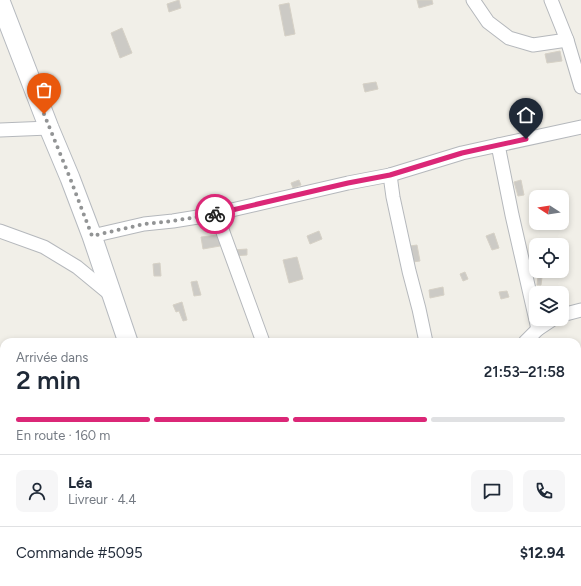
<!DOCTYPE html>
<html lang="fr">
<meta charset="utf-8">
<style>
:root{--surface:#fff;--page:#f6f6f7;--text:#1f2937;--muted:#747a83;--line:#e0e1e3;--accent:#db2777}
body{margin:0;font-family:Figtree,sans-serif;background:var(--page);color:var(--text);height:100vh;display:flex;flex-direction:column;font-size:15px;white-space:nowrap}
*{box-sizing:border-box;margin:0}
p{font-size:13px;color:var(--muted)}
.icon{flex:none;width:22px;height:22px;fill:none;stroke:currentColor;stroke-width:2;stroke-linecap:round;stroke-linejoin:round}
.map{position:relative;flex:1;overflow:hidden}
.sheet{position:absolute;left:0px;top:338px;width:581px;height:248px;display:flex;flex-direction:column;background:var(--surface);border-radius:12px 12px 0 0;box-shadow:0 2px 6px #0003}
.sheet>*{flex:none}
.needle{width:26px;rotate:282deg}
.buttons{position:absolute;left:529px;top:190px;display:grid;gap:8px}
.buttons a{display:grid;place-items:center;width:40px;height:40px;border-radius:8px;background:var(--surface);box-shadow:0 2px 6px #0003;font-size:20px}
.pin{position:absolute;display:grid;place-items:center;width:34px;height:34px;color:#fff;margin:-41px -17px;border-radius:50% 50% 50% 0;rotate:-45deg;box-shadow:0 0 4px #0007}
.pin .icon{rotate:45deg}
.courier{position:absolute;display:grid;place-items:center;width:40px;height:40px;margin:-20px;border:3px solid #db2777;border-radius:50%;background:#fff;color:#222;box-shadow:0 1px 5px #0007}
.head em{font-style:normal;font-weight:600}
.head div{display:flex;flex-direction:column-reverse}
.head{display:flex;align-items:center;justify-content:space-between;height:68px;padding:0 16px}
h1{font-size:26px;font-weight:600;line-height:30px}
.bar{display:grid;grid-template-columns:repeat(4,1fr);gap:6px 4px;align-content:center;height:48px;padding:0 16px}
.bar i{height:5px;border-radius:3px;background:var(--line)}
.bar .active{background:var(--accent)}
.bar p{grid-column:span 4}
.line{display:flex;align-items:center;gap:10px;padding:0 16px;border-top:1px solid var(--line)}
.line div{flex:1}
.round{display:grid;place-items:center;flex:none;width:42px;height:42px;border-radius:8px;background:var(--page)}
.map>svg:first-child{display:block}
.education{fill:#e1ded6}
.building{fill:#cccac5;stroke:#d6d1c6}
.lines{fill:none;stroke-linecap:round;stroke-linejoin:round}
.street-casing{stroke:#b5b8bc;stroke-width:15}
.secondary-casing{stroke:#b6babf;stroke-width:21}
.street{stroke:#fff;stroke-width:13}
.secondary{stroke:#fff;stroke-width:19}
.done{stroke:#929495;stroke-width:4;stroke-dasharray:0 7.2}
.route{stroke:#db2777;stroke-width:5}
</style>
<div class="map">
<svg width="581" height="586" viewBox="0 0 581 586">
<rect width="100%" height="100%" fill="#f1efe8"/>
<polygon class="education" points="0,461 4,464 4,582 130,582 134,586 0,586"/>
<g class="building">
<polygon points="179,0 181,8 169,12 167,4"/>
<polygon points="417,0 432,0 433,4 419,8"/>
<polygon points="289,3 295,34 285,36 279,5"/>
<polygon points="122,28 132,53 120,58 111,33"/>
<polygon points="560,51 562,61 547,63 545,54"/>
<polygon points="376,82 378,89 365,92 363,84"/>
<polygon points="299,180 301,185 293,188 291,183"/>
<polygon points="521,180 524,195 518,196 514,182"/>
<polygon points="319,231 322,239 310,244 307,236"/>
<polygon points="494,233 499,248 492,250 486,236"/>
<polygon points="218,235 220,246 203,249 201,237"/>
<polygon points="417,245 420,261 413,262 410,246"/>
<polygon points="247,249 247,255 233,256 233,250"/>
<polygon points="297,257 303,279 289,283 283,260"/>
<polygon points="160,263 161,276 154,276 153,264"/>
<polygon points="465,272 468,279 463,281 460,274"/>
<polygon points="538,276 542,277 541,285 537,285"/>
<polygon points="197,281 201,295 194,296 191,282"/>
<polygon points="443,287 444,295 430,298 429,290"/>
<polygon points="507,291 509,297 501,299 499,292"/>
<polygon points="182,302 187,320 183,321 179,311 176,312 173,305"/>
<polygon points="0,488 4,492 4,543 0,547"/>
<polygon points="8,582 72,582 68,586 4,586"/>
</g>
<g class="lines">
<g class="street-casing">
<g id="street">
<polyline points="473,0 488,22 509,38 533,45 567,40"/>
<polyline points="551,0 567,40 581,87"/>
<polyline points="0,130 49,128"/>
<polyline points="498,145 512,215 538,329"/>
<polyline points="390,175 393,197 409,271 419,309 426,342"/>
<polyline points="216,213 263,342"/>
<polyline points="0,231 44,247 77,267 111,295"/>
<polyline points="92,236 144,224 173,221 210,215 348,183 390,175 462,153 581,127"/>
<polyline points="562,315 581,310"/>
<polyline points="525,342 538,329 553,319"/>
<polyline points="0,455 4,459"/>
<polyline points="577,576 581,575"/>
<polyline points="124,582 128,586"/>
<polyline points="338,582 339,586"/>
<polyline points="499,582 500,586"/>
<polyline points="553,586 563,582"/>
</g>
</g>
<g class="secondary-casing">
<g id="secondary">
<polyline points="0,1 49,128 70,178 92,236 128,342"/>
<polyline points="213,582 214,586"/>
</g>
</g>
<use href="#street" class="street"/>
<use href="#secondary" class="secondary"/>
</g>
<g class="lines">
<polyline class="done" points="44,114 70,178 92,236 144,224 172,221 215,214"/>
<polyline class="route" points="215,214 348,183 390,175 462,153 526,139"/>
</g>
</svg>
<div class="buttons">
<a><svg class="needle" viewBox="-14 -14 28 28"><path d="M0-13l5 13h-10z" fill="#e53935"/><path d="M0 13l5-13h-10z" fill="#747a83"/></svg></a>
<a><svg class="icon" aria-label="locate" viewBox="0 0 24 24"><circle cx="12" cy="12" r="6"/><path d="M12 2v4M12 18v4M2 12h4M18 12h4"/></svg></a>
<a><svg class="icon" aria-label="layers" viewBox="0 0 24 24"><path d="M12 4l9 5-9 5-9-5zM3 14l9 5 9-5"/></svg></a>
</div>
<div class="pin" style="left:44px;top:114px;background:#ea580c"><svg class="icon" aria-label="bag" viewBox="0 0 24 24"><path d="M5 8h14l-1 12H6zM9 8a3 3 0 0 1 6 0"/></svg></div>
<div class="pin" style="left:526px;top:139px;background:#1f2937"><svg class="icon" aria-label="home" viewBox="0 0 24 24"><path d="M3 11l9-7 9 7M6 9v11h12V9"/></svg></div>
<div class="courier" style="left:215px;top:214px"><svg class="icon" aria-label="bike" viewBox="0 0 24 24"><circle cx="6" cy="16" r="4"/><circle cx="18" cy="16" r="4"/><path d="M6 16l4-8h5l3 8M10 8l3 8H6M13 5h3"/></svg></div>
<section class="sheet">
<div class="head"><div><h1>2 min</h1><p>Arrivée dans</p></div><em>21:53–21:58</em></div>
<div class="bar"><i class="active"></i><i class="active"></i><i class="active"></i><i></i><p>En route · 160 m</p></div>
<div class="line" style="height:72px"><a class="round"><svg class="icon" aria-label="person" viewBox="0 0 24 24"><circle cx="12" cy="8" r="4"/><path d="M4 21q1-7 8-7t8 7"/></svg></a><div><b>Léa</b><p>Livreur · 4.4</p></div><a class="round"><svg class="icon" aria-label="chat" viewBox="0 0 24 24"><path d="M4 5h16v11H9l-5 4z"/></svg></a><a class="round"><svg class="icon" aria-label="phone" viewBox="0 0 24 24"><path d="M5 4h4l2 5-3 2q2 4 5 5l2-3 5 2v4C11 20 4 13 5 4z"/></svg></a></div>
<div class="line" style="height:52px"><div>Commande #5095</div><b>$12.94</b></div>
</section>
</div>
